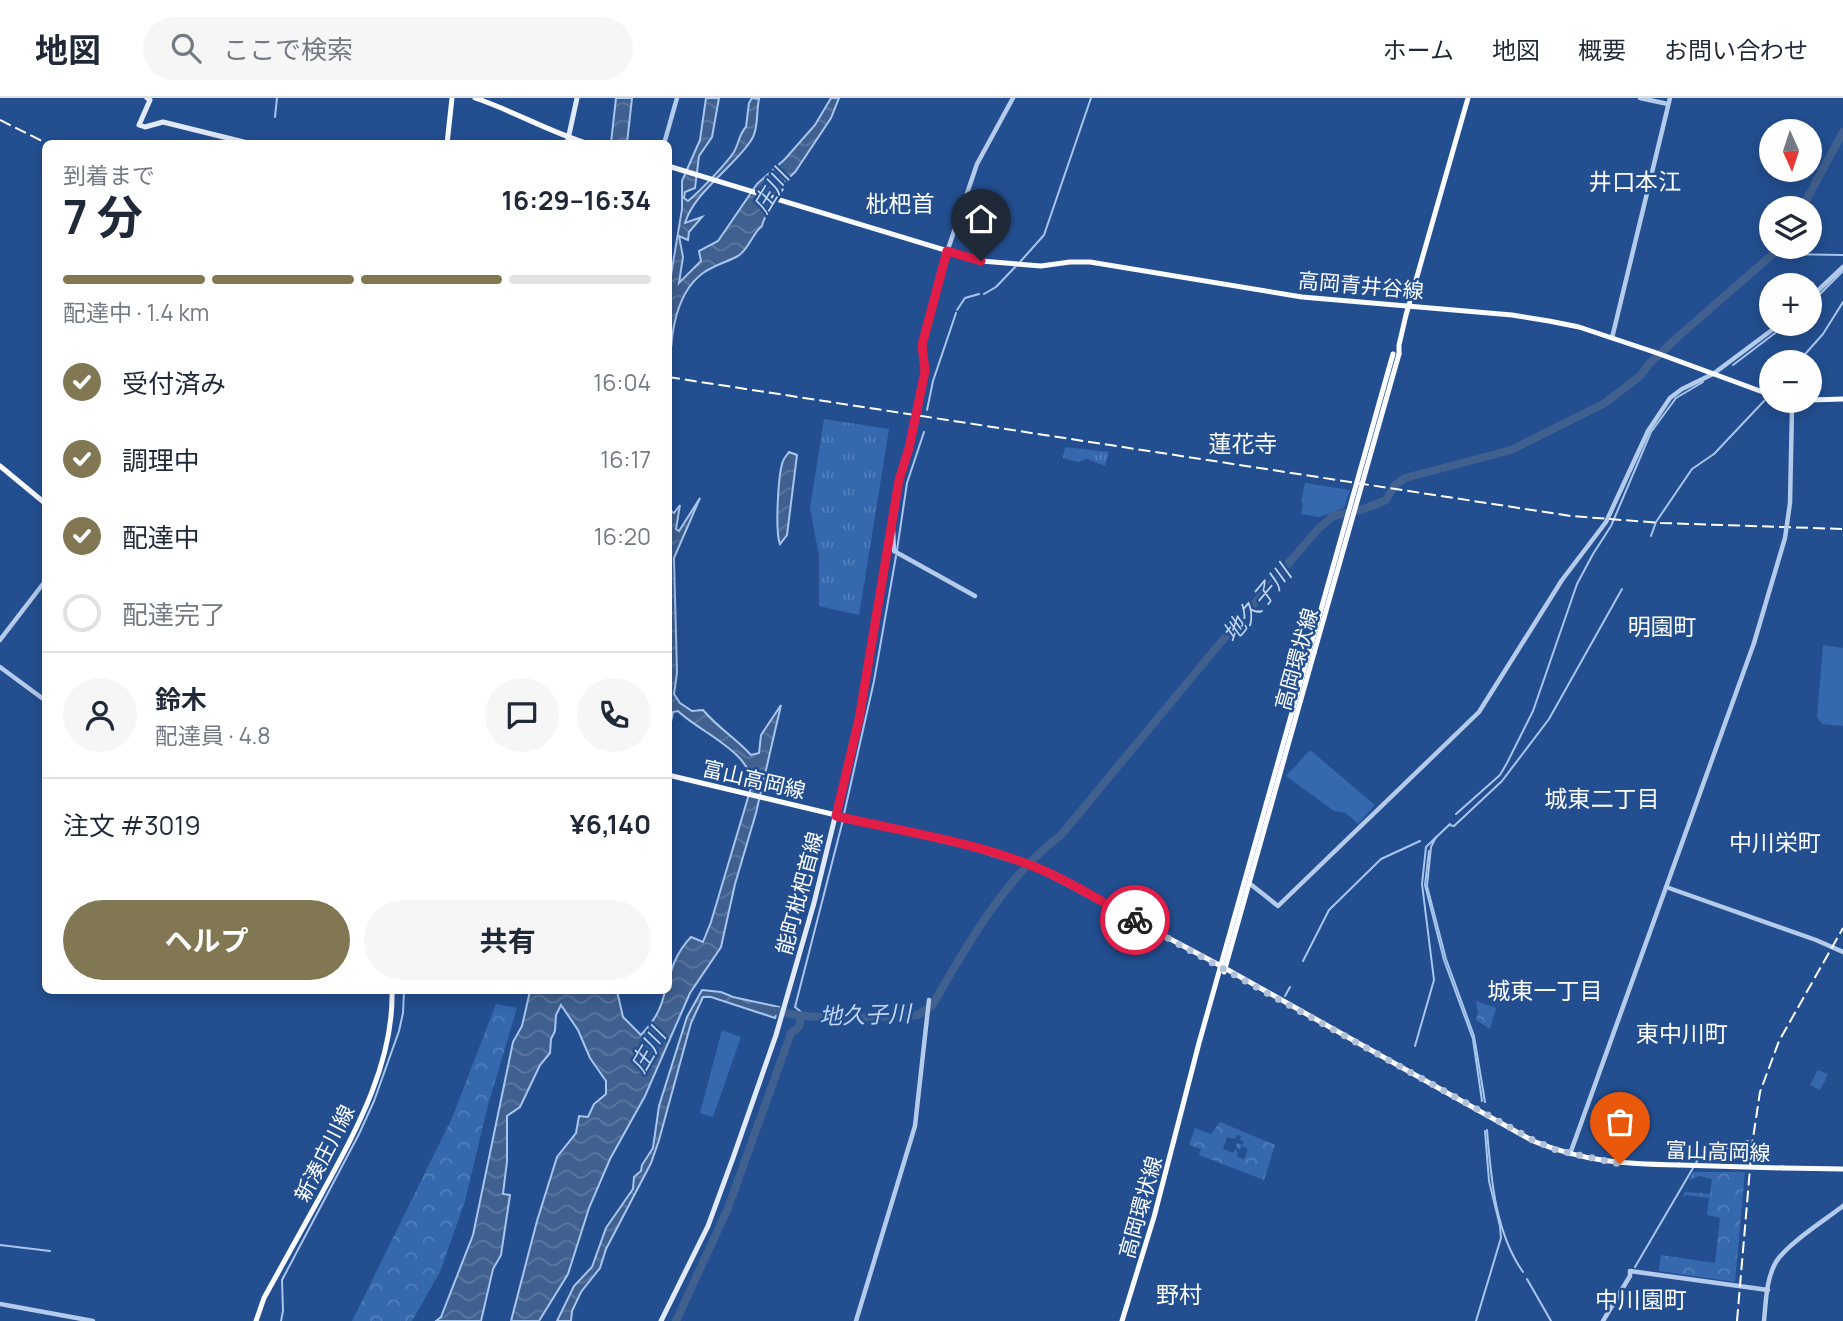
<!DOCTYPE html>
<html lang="ja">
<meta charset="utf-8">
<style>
:root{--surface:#fff;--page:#f6f6f7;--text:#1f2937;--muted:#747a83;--line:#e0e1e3;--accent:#817753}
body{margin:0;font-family:Manrope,"Noto Sans JP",sans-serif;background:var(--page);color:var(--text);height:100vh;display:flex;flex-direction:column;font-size:26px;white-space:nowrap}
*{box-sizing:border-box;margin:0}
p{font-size:23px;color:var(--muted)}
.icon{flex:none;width:38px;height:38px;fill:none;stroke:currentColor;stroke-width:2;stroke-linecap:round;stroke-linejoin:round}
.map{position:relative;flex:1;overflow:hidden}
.panel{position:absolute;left:42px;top:42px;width:630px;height:854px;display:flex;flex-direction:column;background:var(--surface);border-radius:10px;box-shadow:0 4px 18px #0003}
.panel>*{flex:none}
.needle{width:46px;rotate:177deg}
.tools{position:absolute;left:1759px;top:21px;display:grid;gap:14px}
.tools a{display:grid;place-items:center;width:63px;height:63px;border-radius:50%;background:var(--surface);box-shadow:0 4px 18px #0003;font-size:35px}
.pin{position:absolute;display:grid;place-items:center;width:60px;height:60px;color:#fff;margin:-72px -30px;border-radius:50% 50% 50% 0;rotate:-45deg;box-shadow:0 0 7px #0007}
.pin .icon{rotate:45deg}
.courier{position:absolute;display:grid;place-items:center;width:70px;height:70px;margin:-35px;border:5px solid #e11d48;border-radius:50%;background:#fff;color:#222;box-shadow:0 2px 9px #0007}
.summary em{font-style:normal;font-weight:700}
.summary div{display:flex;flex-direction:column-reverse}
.summary{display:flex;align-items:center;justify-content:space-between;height:119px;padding:0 21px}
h1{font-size:46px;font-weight:700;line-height:52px}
.bar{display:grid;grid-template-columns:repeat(4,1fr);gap:10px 7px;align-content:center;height:84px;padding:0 21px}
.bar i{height:9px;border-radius:5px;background:var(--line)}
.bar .selected{background:var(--accent)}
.bar p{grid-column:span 4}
.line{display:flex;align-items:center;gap:18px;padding:0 21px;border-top:2px solid var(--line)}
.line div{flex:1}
.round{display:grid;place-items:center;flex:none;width:74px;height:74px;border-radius:37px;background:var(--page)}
ol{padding:0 21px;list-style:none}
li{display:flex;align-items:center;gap:21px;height:77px}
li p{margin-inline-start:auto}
li .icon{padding:7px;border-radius:50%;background:var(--accent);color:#fff;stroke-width:4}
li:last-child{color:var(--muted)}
li i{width:38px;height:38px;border:4px solid var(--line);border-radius:50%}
.action{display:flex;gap:14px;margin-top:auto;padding:14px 21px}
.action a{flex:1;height:80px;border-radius:42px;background:var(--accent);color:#fff;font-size:28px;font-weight:700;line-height:80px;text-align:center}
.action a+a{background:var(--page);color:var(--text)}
header{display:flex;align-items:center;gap:42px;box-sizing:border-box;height:98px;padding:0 35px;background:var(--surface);border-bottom:2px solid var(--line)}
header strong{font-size:33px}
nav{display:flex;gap:38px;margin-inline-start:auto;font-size:24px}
.search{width:490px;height:63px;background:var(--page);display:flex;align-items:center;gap:18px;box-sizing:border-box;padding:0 24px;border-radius:38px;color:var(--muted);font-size:26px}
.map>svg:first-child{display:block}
.grass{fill:url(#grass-tufts)}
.forest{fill:url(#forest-crowns);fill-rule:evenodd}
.garden{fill:#3668ae}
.water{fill:url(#water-waves);stroke:#a8c6ed;stroke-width:2}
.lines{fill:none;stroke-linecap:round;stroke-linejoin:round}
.stream{stroke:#a8c6ed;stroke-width:2}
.river{stroke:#40608f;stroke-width:8}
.tertiary{stroke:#b4cbec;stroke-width:4.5}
.secondary{stroke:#e0eafa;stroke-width:5}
.primary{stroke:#f9fbff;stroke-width:5}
.rail{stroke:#fff;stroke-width:2;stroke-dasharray:12 5;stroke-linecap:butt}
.tertiary-bridge{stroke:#b4cbec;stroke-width:4.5}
.primary-bridge{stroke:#f9fbff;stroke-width:5}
.done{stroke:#b2c1d8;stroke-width:7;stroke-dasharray:0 12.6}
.route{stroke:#e11d48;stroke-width:9}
.labels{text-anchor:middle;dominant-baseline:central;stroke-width:5;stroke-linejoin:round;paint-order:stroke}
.street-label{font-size:21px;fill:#fff;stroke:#234f91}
.neighbourhood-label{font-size:23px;fill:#fff;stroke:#234f91}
.water-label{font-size:23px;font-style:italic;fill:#c0d6f3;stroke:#234f91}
</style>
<header>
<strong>地図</strong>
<div class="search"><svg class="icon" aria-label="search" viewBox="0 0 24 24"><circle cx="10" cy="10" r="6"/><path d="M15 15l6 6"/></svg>ここで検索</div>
<nav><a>ホーム</a><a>地図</a><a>概要</a><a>お問い合わせ</a></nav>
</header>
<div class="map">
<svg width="1843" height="1223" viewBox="0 0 1843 1223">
<defs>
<pattern id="grass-tufts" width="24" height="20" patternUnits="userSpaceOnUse" patternTransform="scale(1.75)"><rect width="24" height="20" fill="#3668ae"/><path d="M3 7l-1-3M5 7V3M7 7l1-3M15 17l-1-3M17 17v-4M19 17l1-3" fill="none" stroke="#547fba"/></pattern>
<pattern id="forest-crowns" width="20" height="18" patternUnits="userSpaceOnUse" patternTransform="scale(1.75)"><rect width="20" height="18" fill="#3668ae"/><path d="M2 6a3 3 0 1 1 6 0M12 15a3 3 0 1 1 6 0" fill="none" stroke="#547fba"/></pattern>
<pattern id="water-waves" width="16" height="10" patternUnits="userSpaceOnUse" patternTransform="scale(1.75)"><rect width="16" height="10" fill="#40608f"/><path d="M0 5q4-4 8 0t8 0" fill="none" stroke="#5d78a0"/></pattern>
</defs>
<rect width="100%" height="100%" fill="#234f91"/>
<g class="grass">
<polygon points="824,321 889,331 859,517 819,508 819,458 810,410"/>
<polygon points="1065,349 1109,354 1105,368 1087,361 1078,364 1063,360"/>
</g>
<g class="forest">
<polygon points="1476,903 1496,910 1490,931 1476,922 1478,914"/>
<polygon points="496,906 517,910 488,1007 465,1103 440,1174 412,1223 352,1223 452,1020"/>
<polygon points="1818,972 1828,976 1820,992 1810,987"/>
<path d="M1220,1024l55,23 -11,35 -65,-25 2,-6 -12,-4 6,-17 16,6zM1237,1037l4,1 -1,4 4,2 -1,3 -6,-2 -1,4 4,3 2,-4 6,3 -4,10 -7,-2 1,-5 -3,-3 -2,4 -10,-4 4,-12 8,2z"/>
<polygon points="1693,1074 1745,1074 1735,1184 1659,1173 1661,1157 1715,1165 1720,1120 1707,1117 1709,1100 1686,1097 1683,1099 1683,1097 1685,1094 1710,1096 1712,1081 1700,1078 1689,1082"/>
</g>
<g class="garden">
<polygon points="1305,385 1350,392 1344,410 1319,419 1301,416 1303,405 1301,404"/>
<polygon points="1823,547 1843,550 1843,628 1822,626 1817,619"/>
<polygon points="1310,652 1375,707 1358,726 1346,715 1334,713 1286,678"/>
<polygon points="722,932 741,939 713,1019 700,1015"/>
</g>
<g class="water">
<polygon points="616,0 632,0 627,45 611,45"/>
<path d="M706,0h13l-7,39 -13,19 -4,32 -10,4 -1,6 4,3c11,-9 38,-37 46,-49 5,-9 5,-18 12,-25l3,-24 3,-5 7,1c-3,13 0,31 -9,43 -17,25 -56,51 -65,81l17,-6 -13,15 -1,8 -9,-4 4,21 -4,26 22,-22 -2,-10 19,-10 39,-57 28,-25 30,-34 16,-27h8l-8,20 -36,54 -13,12 1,5c-5,10 -20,27 -21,37 -10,8 -13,23 -24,30 -11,6 -24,9 -35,17 -33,24 -33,78 -34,116v-102l13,-78v-28l18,-41z"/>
<path d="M789,354l8,3 -10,80 -7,9c-5,-12 -2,-70 3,-83 1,-3 4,-6 6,-9z"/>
<path d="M700,400l-26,60 3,115 -3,21 6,9 12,8 11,-1c15,18 33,28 48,45l8,-2 2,-18 20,-30 -25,108 -21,71 -14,63 -31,46 -45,103 -35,63 -21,49 -21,66 -29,47h-28l26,-100 20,-64 19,-24 3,-17 9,1 6,-13 12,-10v-13l-16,-23 -12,-28 -17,-25 -5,10 -1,16 -4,8 -1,14 -10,12 -20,42 -13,9v45l-4,33 7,1 -9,60 -8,14 -12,52h-45l5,-4 32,-82 40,-193 9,-16 8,-35h87l6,26 18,18c13,-14 20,-25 24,-44l3,-1c1,-19 9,-38 23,-53l12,5 8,-20 41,-138c-1,-32 -54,-53 -74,-73l-5,1 -4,19 -1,-200 3,-20 3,2 6,-8 -4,24 3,2z"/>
<polygon points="702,892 721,894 733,899 779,909 775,920 711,899 703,899 691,925 659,1042 651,1065 606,1151 600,1170 581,1194 572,1213 571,1223 557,1223 574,1188 592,1169 606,1130 633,1091 634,1079 641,1073 642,1067 653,1050 659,1008 687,919"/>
</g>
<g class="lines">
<g class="stream">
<polyline points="275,19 277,0"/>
<polyline points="1774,156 1843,157"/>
<polyline points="1020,164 1044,137 1091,0"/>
<polyline points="984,196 996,189 1016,168"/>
<polyline points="1810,206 1843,173"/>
<polyline points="957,212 965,200 979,196"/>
<polyline points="1798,264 1823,236 1843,204"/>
<polyline points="1733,267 1787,226"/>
<polyline points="927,312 933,283 956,215"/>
<polyline points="1651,438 1656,424 1692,371 1714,356 1764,303"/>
<polyline points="897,452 907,385 924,334"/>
<polyline points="844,716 874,583 896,458"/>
<polyline points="1456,716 1500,677 1507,665 1533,613 1577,486 1593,456 1611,428 1651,334 1676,300 1703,284"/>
<polyline points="1449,727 1454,728 1502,683 1549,621 1622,491"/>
<polyline points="1436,739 1431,749 1427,788 1446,861 1474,938 1485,1004"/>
<polyline points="1429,753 1425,787 1444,862 1473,941 1482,1003"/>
<polyline points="1303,863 1329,812 1381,761 1420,743"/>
<polyline points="1285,898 1290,889"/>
<polyline points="801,918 801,914 795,909 843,722"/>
<polyline points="1415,948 1434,882 1422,786 1426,749 1450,726"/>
<path d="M1487,1032c4,48 8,102 36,142"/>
<polyline points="1696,1065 1699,1059 1748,1043"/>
<polyline points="0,1147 50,1153"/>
<polyline points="1635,1169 1693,1070"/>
<polyline points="1527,1181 1551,1223"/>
<polyline points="281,1223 283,1213 282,1182 359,1036 374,1003 399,933 403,915 404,892"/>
<polyline points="1476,1223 1501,1140 1500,1128 1489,1083 1485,1033"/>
</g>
<g class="river">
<polyline points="1802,110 1843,34"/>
<path d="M776,913c43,11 97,6 141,4l15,-9c34,-60 74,-130 129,-171l155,-187 102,-119 15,-13 31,-7 22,-9 9,-15 10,-7 106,-28 94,-47 35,-27 9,-12 31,-29 101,-88"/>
<polyline points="676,1223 728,1110 791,935 799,929 801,918"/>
</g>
<g class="tertiary">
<polyline points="1640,0 1668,6"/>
<polyline points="664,46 677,0"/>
<polyline points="947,154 977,66 1013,0"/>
<polyline points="1810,200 1843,169"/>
<polyline points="1612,240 1670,0"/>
<polyline points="891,428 893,432 894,453 975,498"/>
<polyline points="0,542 46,482"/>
<polyline points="0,569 46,603"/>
<polyline points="1249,785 1278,808 1479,614 1562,482 1606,424 1648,333 1670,300 1682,291 1713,276 1780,226"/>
<polyline points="1666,789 1816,842 1843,854"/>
<polyline points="1570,1056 1754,545"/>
<polyline points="0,1206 93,1223"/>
<polyline points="856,1223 915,1028 929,902"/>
<polyline points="1603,1223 1630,1178 1630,1173 1768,1192"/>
<path d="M1764,1223c2,-19 2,-42 12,-59 11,-18 49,-42 67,-56"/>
</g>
<g class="secondary">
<polyline points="147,0 150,2 139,27 145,29 163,24 252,46"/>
<polyline points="567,46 577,0"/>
<polyline points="661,1223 708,1128 733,1060 776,937 814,805 859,621 899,382 909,350 925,273 922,247 947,154"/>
</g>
<g class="primary">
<path d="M475,0c39,13 74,34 114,46"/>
<polyline points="447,46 452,0"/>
<polyline points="668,68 981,163 1041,168 1070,164 1090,164 1302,199 1512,217 1549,223 1579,229 1654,254 1771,297"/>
<polyline points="1399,256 1399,247 1406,217 1468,0"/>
<polyline points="1810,302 1843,301"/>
<polyline points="1794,303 1799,303"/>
<polyline points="0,368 46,406"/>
<path d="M668,677l302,72 65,20 186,99 312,175c52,21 91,23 146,24"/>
<polyline points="1224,874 1314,555"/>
<polyline points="1783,1070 1843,1071"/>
<path d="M256,1223l8,-23c19,-34 38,-69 57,-103 34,-63 73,-131 71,-205"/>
<polyline points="1122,1223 1154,1119 1199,945 1309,554"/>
</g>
<g class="rail">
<polyline points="0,22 48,46"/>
<polyline points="668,279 1571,418 1661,425 1843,431"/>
<polyline points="1737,1223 1752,1047 1760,994 1779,943 1843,830"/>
</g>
<polyline class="tertiary-bridge" points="1754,545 1785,440 1790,405 1792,311"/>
<g class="primary-bridge">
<polyline points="1309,554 1393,256"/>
<polyline points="1314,555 1399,256"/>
<polyline points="1679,1067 1783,1070"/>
</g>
</g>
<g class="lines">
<polyline class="done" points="1135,822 1533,1042 1556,1052 1620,1066"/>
<path class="route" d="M981,163l-34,-10 -25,94 3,26 -16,77 -10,32 -40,239 -23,97c64,15 139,26 199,51 35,14 67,35 100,53"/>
</g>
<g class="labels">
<g class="street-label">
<text transform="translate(1361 187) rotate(5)">高岡青井谷線</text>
<text transform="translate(1296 561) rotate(-74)">高岡環状線</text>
<text transform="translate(754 681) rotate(13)">富山高岡線</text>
<text transform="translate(799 795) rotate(-75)">能町枇杷首線</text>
<text transform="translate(1718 1053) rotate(2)">富山高岡線</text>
<text transform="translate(324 1055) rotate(-63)">新湊庄川線</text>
<text transform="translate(1140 1109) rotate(-74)">高岡環状線</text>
</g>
<g class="neighbourhood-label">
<text x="1635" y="83">井口本江</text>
<text x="900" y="105">枇杷首</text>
<text x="1243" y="345">蓮花寺</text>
<text x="1662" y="528">明園町</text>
<text x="1602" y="700">城東二丁目</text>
<text x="1775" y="744">中川栄町</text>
<text x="1545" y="892">城東一丁目</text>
<text x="1682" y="935">東中川町</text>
<text x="1179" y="1196">野村</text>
<text x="1641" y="1201">中川園町</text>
</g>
<g class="water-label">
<text transform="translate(770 93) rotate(-59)">庄川</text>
<text transform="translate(1256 505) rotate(-50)">地久子川</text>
<text transform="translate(865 916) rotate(-2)">地久子川</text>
<text transform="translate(647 952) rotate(-60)">庄川</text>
</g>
</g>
</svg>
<div class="tools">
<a><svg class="needle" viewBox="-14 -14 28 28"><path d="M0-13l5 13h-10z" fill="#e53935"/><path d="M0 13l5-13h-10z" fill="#747a83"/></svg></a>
<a><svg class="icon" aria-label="layers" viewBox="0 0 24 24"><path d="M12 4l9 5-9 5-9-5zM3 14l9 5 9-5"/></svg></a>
<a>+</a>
<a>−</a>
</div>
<div class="pin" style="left:1620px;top:1066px;background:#ea580c"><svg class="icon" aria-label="bag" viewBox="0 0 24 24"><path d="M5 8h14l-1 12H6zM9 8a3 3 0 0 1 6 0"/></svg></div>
<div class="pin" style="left:981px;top:163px;background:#1f2937"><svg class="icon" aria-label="home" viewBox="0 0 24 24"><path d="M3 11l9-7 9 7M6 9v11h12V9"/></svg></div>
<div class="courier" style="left:1135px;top:822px"><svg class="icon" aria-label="bike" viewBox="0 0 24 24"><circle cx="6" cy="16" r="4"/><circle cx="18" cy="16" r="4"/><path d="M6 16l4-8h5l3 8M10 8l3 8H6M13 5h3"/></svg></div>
<section class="panel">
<div class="summary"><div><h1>7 分</h1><p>到着まで</p></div><em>16:29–16:34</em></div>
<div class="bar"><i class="selected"></i><i class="selected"></i><i class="selected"></i><i></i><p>配達中 · 1.4 km</p></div>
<ol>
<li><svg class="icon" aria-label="check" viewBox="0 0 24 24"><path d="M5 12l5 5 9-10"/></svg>受付済み<p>16:04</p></li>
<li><svg class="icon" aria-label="check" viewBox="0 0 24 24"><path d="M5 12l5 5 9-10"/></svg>調理中<p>16:17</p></li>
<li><svg class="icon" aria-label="check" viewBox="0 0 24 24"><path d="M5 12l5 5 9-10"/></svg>配達中<p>16:20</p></li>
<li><i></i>配達完了</li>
</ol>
<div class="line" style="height:126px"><a class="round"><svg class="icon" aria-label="person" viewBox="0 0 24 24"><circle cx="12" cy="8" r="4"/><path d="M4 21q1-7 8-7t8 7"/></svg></a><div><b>鈴木</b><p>配達員 · 4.8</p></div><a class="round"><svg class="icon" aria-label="chat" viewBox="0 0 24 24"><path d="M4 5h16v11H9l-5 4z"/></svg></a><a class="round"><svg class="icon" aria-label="phone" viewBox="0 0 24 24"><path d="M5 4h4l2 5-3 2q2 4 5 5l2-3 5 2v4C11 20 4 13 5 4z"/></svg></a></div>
<div class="line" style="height:91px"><div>注文 #3019</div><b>¥6,140</b></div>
<div class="action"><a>ヘルプ</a><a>共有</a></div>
</section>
</div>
